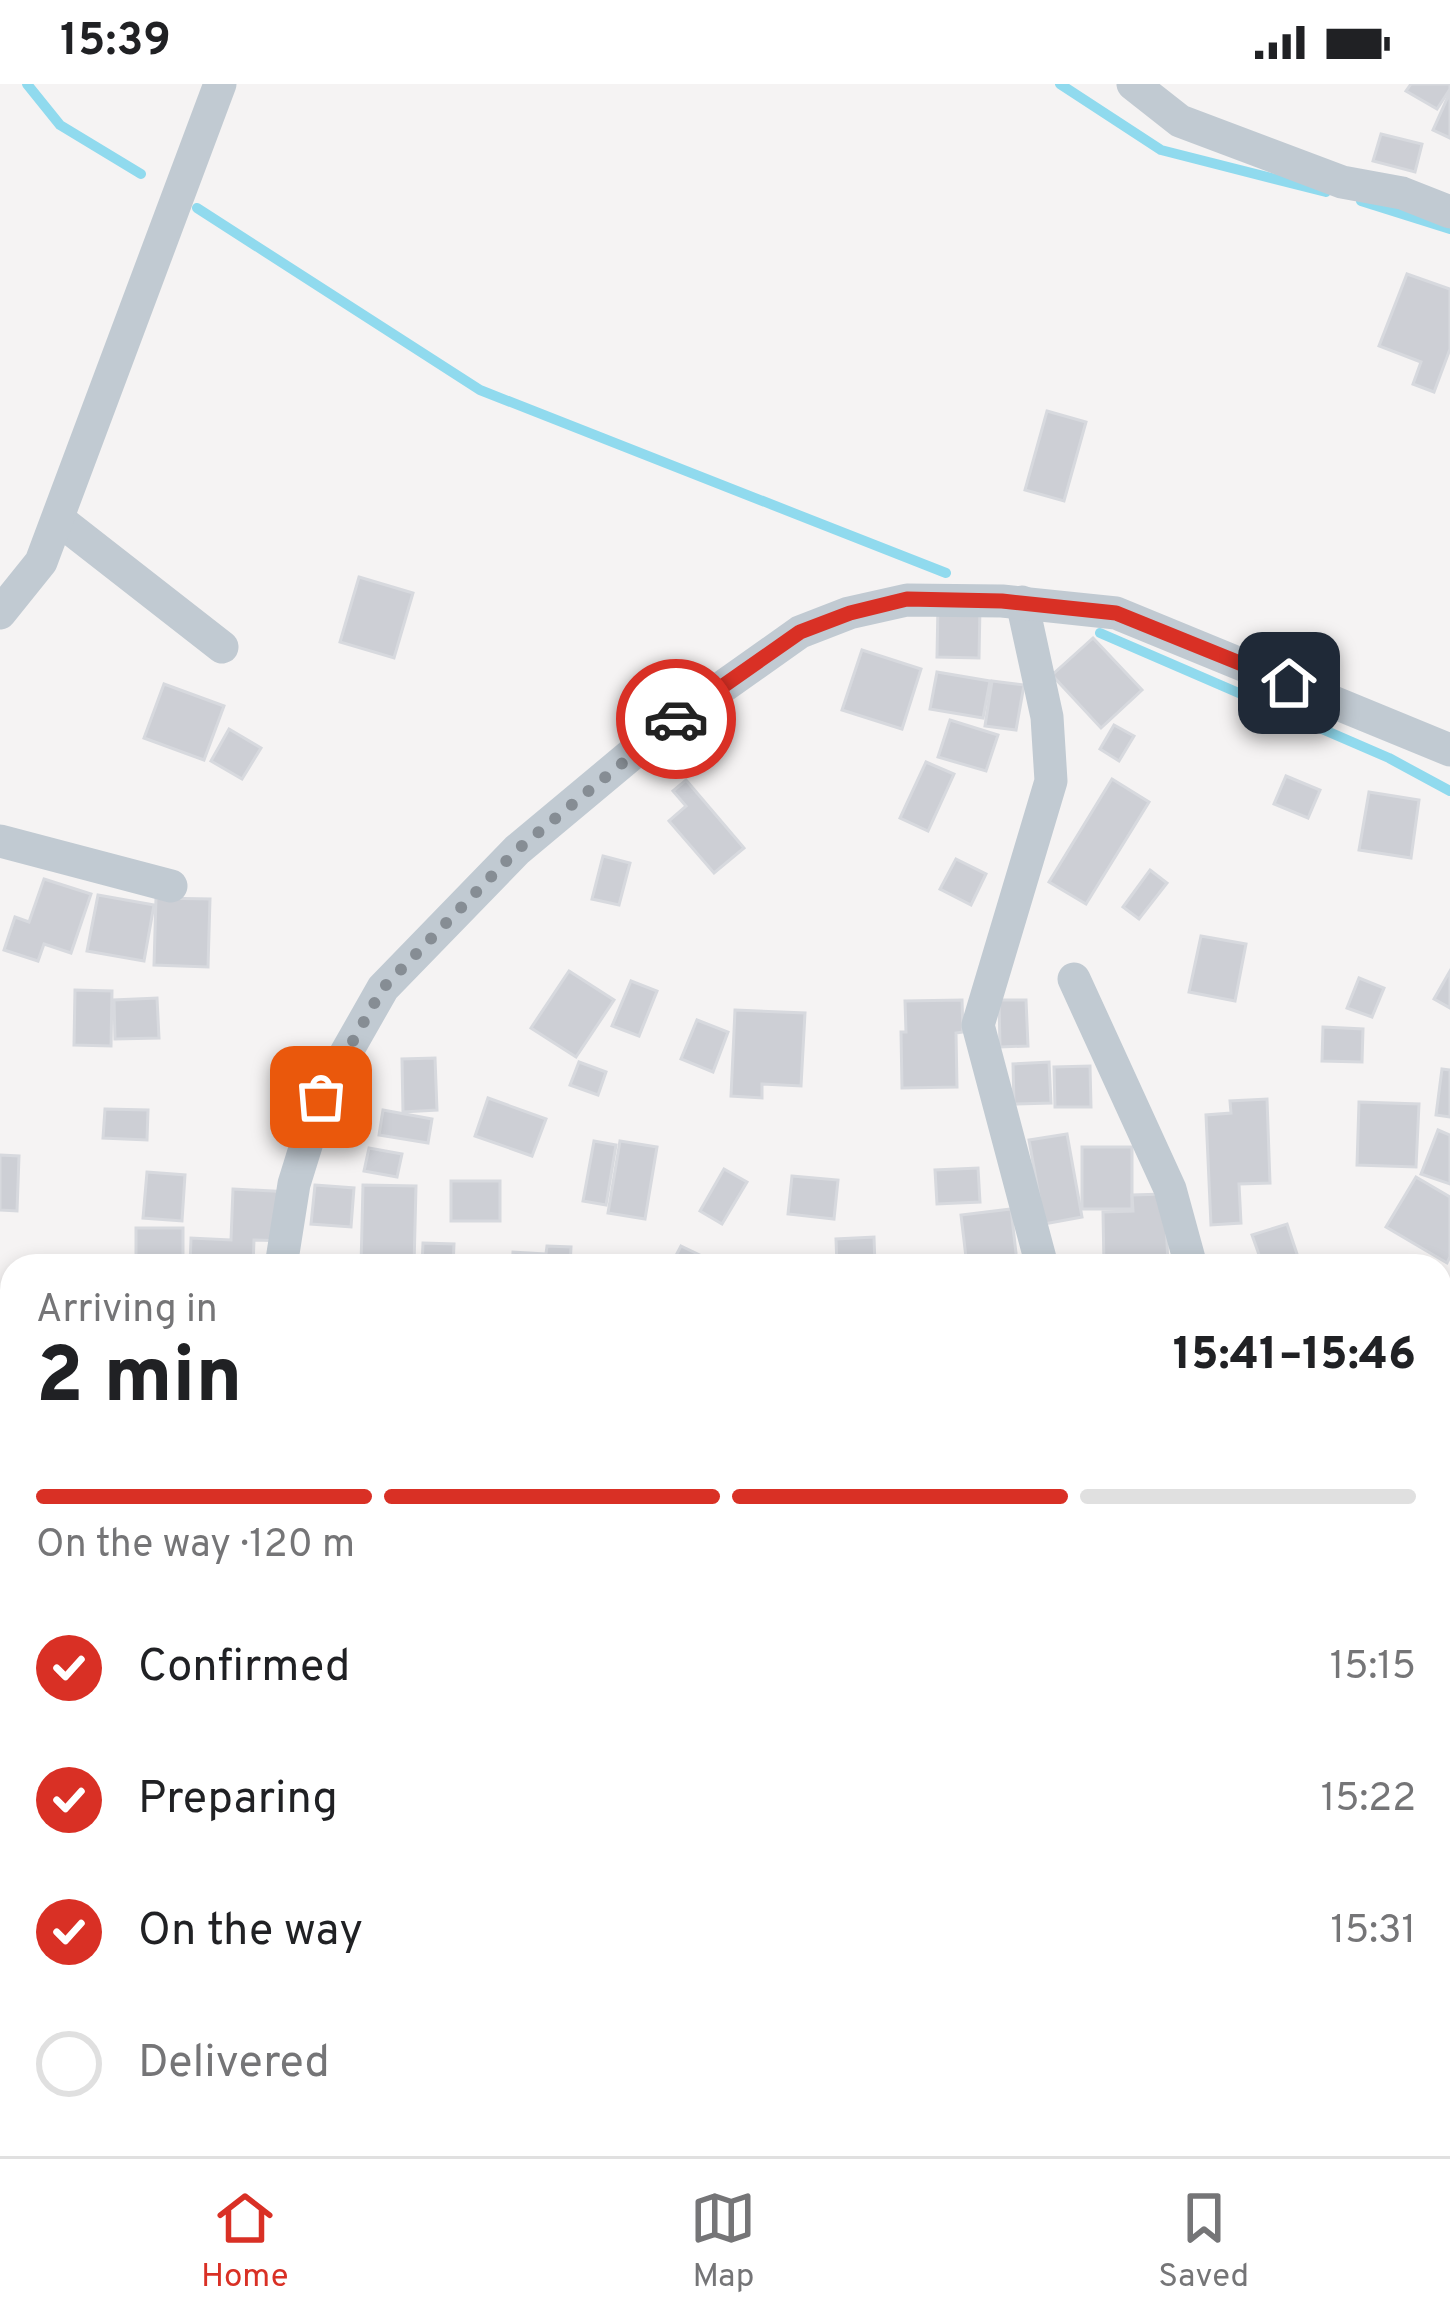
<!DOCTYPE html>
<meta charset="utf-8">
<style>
:root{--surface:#fff;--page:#f2f2f2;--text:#202124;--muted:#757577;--line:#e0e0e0;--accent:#d93025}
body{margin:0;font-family:Overpass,sans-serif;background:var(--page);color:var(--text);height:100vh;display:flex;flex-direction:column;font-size:45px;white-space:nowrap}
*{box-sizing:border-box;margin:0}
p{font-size:39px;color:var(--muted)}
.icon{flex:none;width:66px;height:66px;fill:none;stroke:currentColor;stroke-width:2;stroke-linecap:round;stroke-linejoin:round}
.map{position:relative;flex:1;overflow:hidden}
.details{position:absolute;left:0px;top:1170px;width:1452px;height:903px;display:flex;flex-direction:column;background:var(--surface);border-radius:36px 36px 0 0;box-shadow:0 6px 18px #0003}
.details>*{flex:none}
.pin{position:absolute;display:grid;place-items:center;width:102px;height:102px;color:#fff;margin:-51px;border-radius:24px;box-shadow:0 6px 18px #0006}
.courier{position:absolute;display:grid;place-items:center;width:120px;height:120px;margin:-60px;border:9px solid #d93025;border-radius:50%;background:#fff;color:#222;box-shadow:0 3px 15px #0007}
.headline em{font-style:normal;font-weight:800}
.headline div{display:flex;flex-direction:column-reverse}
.headline{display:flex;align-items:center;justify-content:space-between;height:204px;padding:0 36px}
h1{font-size:78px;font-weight:800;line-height:90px}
.bar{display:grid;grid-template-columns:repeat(4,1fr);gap:18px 12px;align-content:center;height:144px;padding:0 36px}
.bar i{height:15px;border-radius:9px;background:var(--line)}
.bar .selected{background:var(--accent)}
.bar p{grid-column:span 4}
ol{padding:0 36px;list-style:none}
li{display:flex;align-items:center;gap:36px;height:132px}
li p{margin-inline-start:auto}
li .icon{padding:12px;border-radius:50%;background:var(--accent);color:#fff;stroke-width:4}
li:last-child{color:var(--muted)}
li i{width:66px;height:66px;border:6px solid var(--line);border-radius:50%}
.status{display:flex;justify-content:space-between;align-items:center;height:84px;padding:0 60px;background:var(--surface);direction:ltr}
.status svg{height:33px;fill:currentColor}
.dock{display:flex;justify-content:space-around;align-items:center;height:168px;border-top:3px solid var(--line);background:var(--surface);font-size:33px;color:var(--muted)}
.dock a{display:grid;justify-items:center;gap:6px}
.dock .selected{color:var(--accent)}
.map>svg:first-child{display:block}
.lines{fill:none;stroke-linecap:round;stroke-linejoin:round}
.stream{stroke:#90daee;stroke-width:10}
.building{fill:#cdcfd5;stroke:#d7d9de;stroke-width:3}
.street{stroke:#c1cad2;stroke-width:33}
.done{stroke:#868d94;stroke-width:12;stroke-dasharray:0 21.6}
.route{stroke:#d93025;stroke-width:15}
</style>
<div class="status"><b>15:39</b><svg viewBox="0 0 49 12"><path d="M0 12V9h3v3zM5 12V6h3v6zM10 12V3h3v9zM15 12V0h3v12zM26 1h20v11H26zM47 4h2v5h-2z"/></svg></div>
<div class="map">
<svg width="1450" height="2072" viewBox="0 0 1450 2072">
<rect width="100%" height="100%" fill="#f5f3f3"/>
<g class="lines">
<g class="stream">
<polyline points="27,0 60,41 141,90"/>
<polyline points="1060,0 1161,66 1326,108"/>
<polyline points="1361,117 1450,145"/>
<polyline points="197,124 480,306 946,489"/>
<polyline points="1100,549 1389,674 1450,707"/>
</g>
</g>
<g class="building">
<polygon points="1411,0 1450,0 1450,5 1437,25 1406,7"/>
<polygon points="1450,8 1450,54 1433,46"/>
<polygon points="1381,50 1422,60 1415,88 1373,77"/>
<polygon points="1407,190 1450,205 1450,265 1434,308 1413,300 1421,278 1379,262"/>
<polygon points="1047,327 1086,338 1064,417 1025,406"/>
<polygon points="359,493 413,509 394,574 340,558"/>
<polygon points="938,521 980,522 979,574 937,573"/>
<polygon points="1093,554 1142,606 1101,644 1052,591"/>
<polygon points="862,566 921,585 902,645 842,626"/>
<polygon points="937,588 990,597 983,634 930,625"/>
<polygon points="992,597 1024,601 1016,646 985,642"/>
<polygon points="164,600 224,622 204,676 144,654"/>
<polygon points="950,636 998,651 986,687 938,673"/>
<polygon points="1114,641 1134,652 1119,677 1100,665"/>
<polygon points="229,645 261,664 242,695 211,677"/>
<polygon points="926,678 954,690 928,747 900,734"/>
<polygon points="1286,692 1320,706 1308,734 1274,720"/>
<polygon points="1112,695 1149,718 1086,820 1049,798"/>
<polygon points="686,696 744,764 714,789 669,737 686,722 673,707"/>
<polygon points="1369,708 1419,716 1411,774 1359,766"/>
<polygon points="603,772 630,779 619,821 592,815"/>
<polygon points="956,775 986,790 971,821 940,805"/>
<polygon points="1150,786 1167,799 1139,835 1123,823"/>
<polygon points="44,795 91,810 71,869 44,860 38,877 4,866 15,833 29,838"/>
<polygon points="98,811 154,821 144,877 87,867"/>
<polygon points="156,814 210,815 208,883 154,881"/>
<polygon points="1201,852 1246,860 1235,917 1189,908"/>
<polygon points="569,887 614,916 576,973 531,944"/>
<polygon points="1450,887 1450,924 1434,915"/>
<polygon points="1359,894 1384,904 1372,933 1347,924"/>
<polygon points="631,897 657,907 639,952 612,942"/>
<polygon points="75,906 112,907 111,962 74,961"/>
<polygon points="157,914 159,954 115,955 114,916"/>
<polygon points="962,916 963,948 956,949 957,1003 902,1004 901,948 906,948 905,917"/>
<polygon points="999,916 1026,916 1028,962 1000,963"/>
<polygon points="735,926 805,929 801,1002 762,1000 762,1014 731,1012"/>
<polygon points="697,936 728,948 713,988 681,975"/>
<polygon points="1323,943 1363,945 1362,978 1322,977"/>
<polygon points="435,974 437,1026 403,1028 402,975"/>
<polygon points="579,978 606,988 598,1011 570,1001"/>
<polygon points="1049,978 1051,1019 1014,1020 1013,980"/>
<polygon points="1090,982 1091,1023 1055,1023 1054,983"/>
<polygon points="1442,985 1450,986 1450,1033 1436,1031"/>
<polygon points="488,1014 546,1035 532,1072 475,1052"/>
<polygon points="1267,1015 1270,1099 1239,1100 1241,1139 1211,1141 1206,1031 1231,1029 1230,1017"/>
<polygon points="1359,1018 1419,1020 1416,1083 1357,1081"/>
<polygon points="105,1025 148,1026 147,1056 103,1054"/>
<polygon points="383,1026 432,1035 428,1059 379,1051"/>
<polygon points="1438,1046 1450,1051 1450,1100 1421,1090"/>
<polygon points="1067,1050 1082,1133 1044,1140 1029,1056"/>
<polygon points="594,1057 616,1061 606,1121 583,1117"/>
<polygon points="620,1057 657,1063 645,1135 608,1129"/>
<rect x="1082" y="1063" width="50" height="62"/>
<polygon points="369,1064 402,1070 397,1093 364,1087"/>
<polygon points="0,1071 19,1072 17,1127 0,1126"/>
<polygon points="978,1084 980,1118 937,1120 935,1086"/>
<polygon points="724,1085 747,1098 722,1140 700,1127"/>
<polygon points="147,1088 185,1091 182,1137 143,1134"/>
<polygon points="792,1092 838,1096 834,1135 788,1130"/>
<polygon points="1416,1093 1450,1113 1450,1173 1447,1179 1386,1143"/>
<rect x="451" y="1097" width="49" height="40"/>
<polygon points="315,1101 354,1104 351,1143 311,1140"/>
<polygon points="363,1101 416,1102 414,1182 361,1182"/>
<polygon points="233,1105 290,1108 288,1157 254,1156 253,1182 190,1182 191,1154 231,1156"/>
<polygon points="1165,1110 1168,1182 1104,1182 1103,1128 1133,1127 1132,1111"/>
<polygon points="1011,1125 1017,1178 967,1182 961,1131"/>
<polygon points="1287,1140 1301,1182 1263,1182 1252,1151"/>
<rect x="136" y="1144" width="47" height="38"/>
<polygon points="874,1153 875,1182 837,1182 836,1155"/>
<polygon points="423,1159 454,1160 453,1182 422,1182"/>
<polygon points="547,1162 571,1163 570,1182 512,1182 513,1168 546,1170"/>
<polygon points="681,1162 708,1175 705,1182 672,1179"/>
<polygon points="12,1237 12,1281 0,1281 0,1238"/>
<polygon points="1447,1248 1450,1250 1450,1308 1440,1302 1440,1260"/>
<polygon points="1440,1384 1450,1387 1440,1437"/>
<rect x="0" y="1393" width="12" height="55"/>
<polygon points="1440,1444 1450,1447 1450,1486 1440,1483"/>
<rect x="1440" y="1489" width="10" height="30"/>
<polygon points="1440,1522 1450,1522 1450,1591 1440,1590"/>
<rect x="1440" y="1601" width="10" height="49"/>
<rect x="1440" y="1664" width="10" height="43"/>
<polygon points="1440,1720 1450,1720 1450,1741 1440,1740"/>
<polygon points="12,2053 12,2061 65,2061 63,2072 9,2072"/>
<polygon points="191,2061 203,2061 241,2072 188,2072"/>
<polygon points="412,2061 458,2061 453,2072 407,2072"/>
<polygon points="503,2061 506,2061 545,2072 500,2072"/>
<polygon points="619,2061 668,2061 683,2064 683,2072 618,2072"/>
<polygon points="693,2061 721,2061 720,2072 693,2072"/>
<rect x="732" y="2061" width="55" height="11"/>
<polygon points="874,2061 903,2061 906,2072 877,2072"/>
<polygon points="1041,2061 1108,2061 1107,2072 1041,2072"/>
<polygon points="1135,2061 1175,2061 1176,2072 1135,2072"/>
<rect x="1182" y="2061" width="48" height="11"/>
<polygon points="1253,2061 1284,2061 1283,2072 1252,2070"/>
</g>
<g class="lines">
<g class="street">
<polyline points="1133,0 1180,37 1342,98 1402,109 1450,128"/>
<polyline points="58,435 222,563"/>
<polyline points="1022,518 1047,633 1051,697 978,941 1042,1182"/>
<polyline points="0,529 41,478 220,0"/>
<polyline points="0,757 171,802"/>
<polyline points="1074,895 1170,1105 1191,1182"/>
<polyline points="281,1182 294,1100 321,1013 383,904 517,766 656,650 800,548 849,529 907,516 1002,517 1116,529 1450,666"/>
<polyline points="1440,1235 1450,1222"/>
<polyline points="0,1302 12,1302"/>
<polyline points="1440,1325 1450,1337"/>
<polyline points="0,1737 12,1742"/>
<polyline points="1440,1820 1450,1820"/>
<polyline points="0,1879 12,1882"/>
<polyline points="1440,1905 1450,1862"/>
<polyline points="1440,1957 1450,1956"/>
<polyline points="80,2072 85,2061"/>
<polyline points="476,2072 487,2061"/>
<polyline points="1401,2072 1404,2061"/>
</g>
</g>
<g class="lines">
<polyline class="done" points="321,1013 383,904 517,766 676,635"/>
<polyline class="route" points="676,635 800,548 850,529 907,515 1002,517 1116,529 1289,599"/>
</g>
</svg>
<div class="pin" style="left:321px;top:1013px;background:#ea580c"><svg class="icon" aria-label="bag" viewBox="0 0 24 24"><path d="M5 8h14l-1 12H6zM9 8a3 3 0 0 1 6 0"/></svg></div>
<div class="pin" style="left:1289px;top:599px;background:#1f2937"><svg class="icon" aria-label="home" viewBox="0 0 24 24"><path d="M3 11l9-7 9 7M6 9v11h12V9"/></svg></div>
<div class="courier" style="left:676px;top:635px"><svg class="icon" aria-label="car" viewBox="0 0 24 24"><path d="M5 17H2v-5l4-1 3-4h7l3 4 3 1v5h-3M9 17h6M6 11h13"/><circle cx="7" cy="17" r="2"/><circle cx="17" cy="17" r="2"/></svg></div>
<section class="details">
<div class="headline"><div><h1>2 min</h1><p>Arriving in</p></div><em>15:41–15:46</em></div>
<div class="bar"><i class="selected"></i><i class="selected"></i><i class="selected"></i><i></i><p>On the way · 120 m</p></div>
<ol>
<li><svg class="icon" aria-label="check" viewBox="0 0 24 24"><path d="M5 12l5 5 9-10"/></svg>Confirmed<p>15:15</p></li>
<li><svg class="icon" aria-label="check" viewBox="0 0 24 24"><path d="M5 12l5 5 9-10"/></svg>Preparing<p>15:22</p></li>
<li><svg class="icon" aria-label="check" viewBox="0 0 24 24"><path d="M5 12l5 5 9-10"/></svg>On the way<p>15:31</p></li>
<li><i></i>Delivered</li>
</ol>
</section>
</div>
<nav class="dock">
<a class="selected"><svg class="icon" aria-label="home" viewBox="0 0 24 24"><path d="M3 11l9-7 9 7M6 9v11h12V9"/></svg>Home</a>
<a><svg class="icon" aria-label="map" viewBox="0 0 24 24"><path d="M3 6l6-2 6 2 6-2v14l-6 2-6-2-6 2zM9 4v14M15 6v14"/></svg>Map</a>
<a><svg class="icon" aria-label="saved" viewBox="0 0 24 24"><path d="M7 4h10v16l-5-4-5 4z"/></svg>Saved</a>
</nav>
